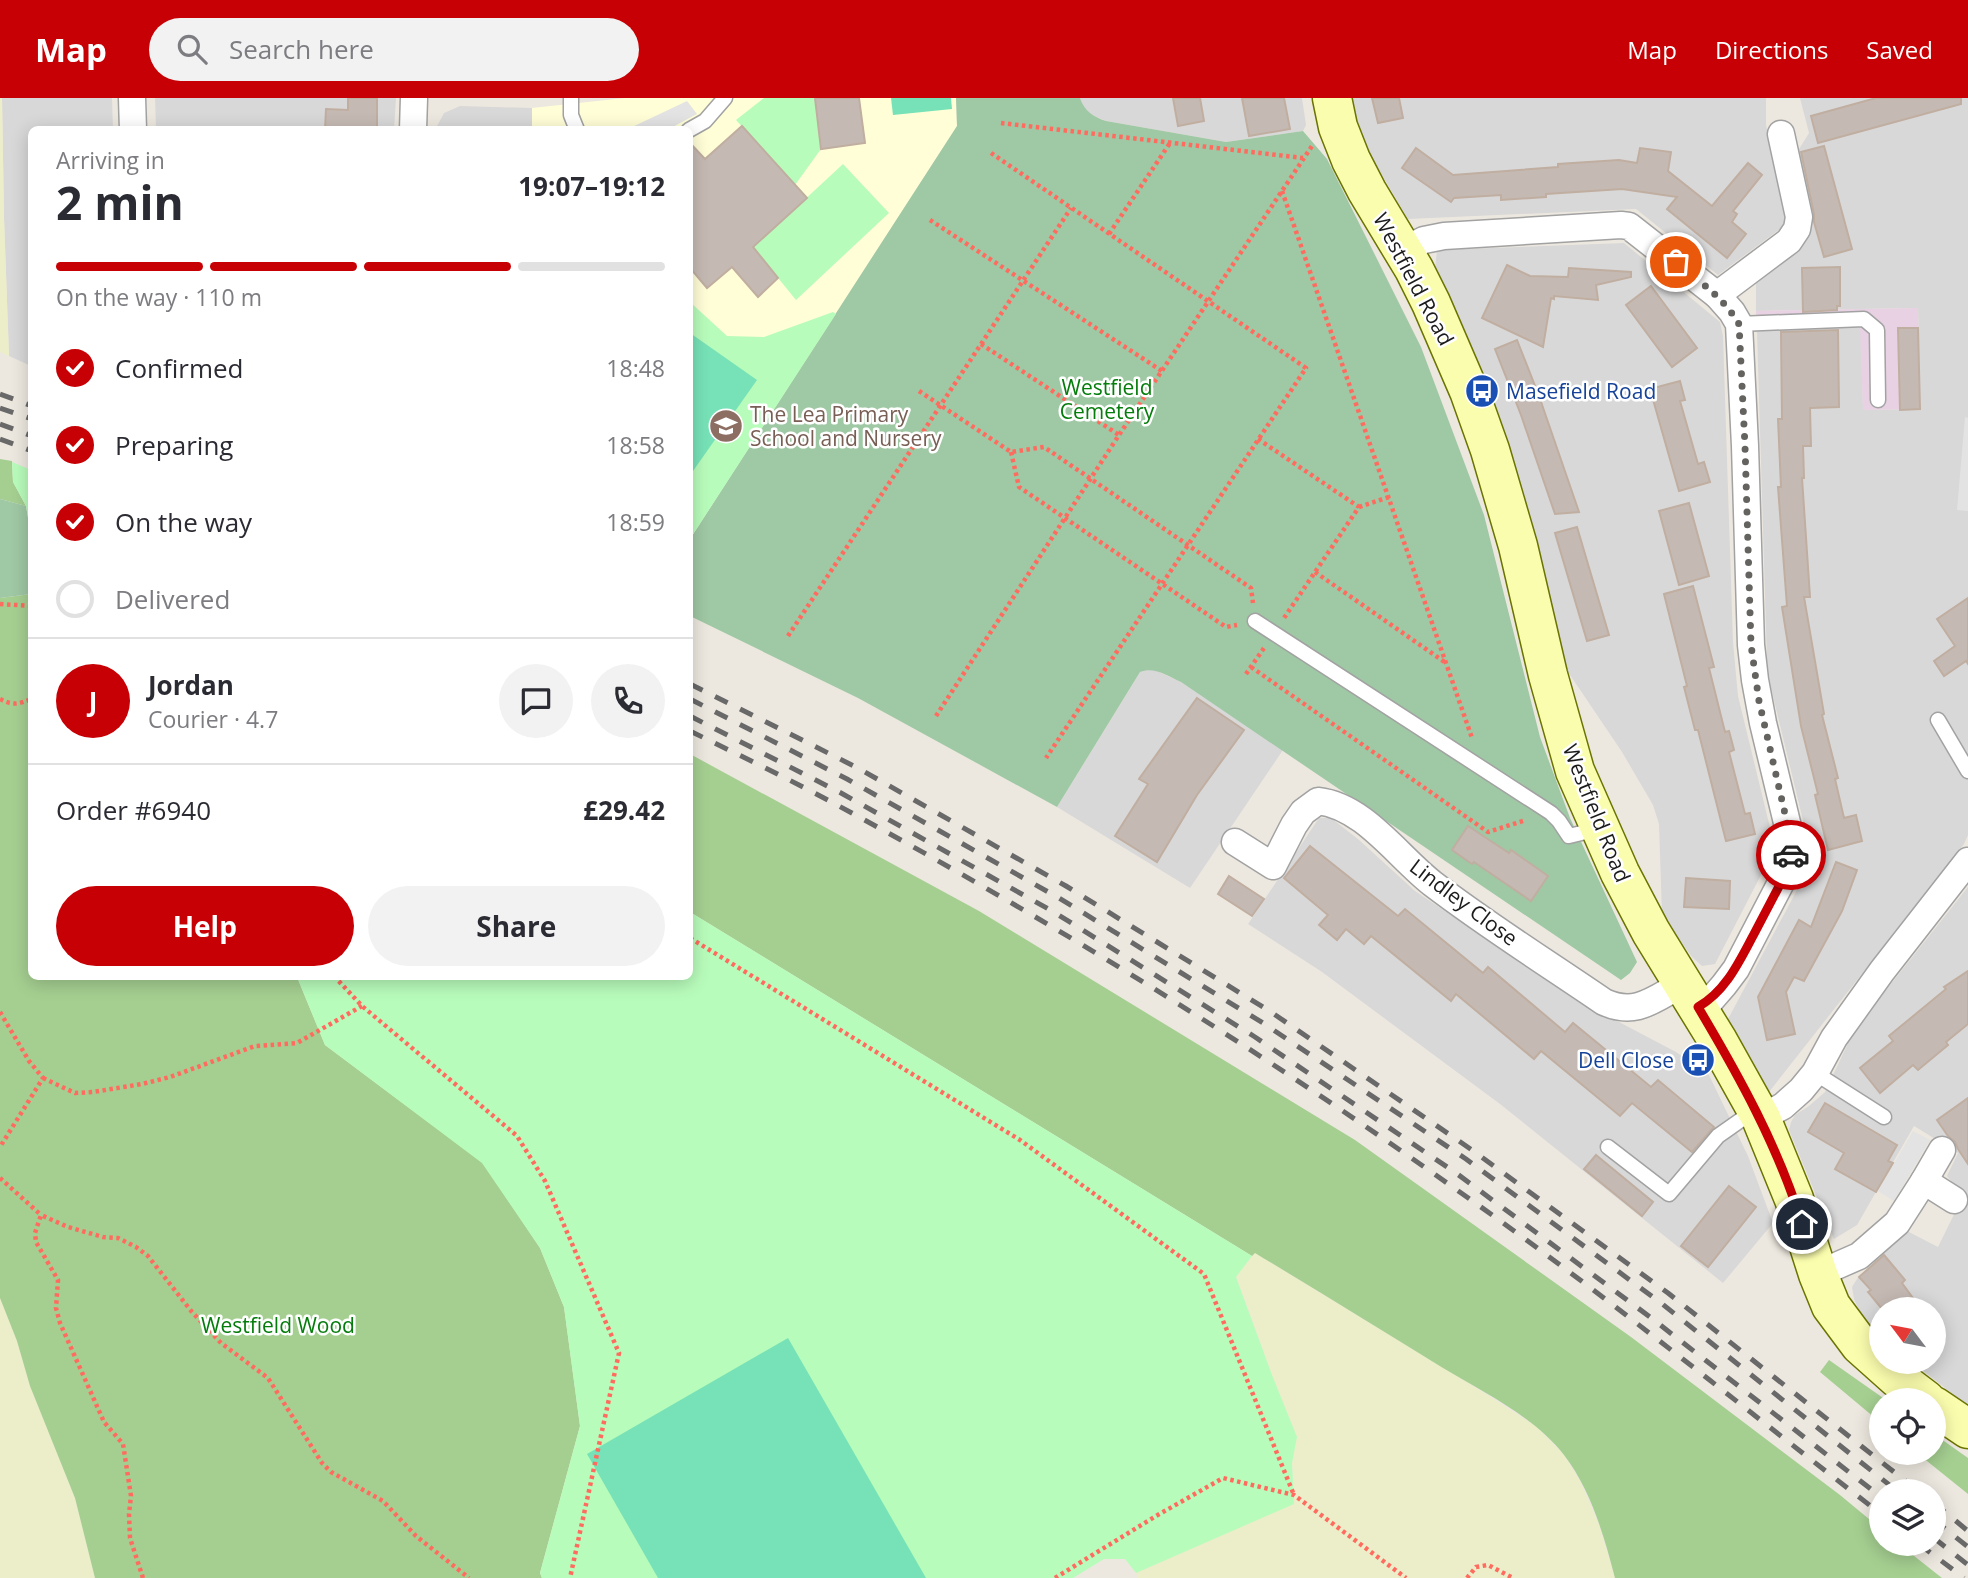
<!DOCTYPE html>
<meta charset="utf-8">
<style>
:root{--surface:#fff;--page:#f2f2f3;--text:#2b2b33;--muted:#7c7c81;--line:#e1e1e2;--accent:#c60004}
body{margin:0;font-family:"Open Sans",sans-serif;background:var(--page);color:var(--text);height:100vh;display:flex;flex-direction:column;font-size:26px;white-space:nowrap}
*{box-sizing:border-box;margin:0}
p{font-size:23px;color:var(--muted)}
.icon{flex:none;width:38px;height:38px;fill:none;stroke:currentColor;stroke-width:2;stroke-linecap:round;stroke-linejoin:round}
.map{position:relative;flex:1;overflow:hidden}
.drawer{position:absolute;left:28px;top:28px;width:665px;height:854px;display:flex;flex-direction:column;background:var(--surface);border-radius:10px;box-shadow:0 4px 18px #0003}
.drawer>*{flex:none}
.needle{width:46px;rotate:302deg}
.tools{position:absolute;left:1869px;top:1199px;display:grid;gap:14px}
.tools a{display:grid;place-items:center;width:77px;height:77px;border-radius:50%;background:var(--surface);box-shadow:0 4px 18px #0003;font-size:35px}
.pin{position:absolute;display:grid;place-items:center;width:60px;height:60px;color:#fff;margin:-30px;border:4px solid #fff;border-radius:50%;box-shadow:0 2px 7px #0007}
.courier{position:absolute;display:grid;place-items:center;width:70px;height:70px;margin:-35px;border:5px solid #c60004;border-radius:50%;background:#fff;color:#222;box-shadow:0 2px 9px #0007}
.summary em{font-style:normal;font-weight:700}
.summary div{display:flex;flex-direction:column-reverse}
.summary{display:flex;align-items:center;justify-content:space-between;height:119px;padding:0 28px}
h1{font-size:46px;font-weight:700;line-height:52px}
.bar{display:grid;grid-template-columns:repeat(4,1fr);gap:10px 7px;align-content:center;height:84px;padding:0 28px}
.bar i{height:9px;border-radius:5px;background:var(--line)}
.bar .current{background:var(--accent)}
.bar p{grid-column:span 4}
.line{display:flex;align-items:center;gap:18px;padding:0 28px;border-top:2px solid var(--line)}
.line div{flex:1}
.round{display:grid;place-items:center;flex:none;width:74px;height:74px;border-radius:37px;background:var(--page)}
ol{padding:0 28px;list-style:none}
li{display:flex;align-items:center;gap:21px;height:77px}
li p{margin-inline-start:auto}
li .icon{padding:7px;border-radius:50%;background:var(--accent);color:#fff;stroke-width:4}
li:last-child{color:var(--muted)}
li i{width:38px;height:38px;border:4px solid var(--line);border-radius:50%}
.cta{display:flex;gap:14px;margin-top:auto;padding:14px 28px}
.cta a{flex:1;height:80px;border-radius:42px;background:var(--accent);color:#fff;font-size:28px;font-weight:700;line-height:80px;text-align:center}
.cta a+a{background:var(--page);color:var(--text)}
header{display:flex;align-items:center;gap:42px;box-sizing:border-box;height:98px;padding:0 35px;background:var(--accent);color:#fff}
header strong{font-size:33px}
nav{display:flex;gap:38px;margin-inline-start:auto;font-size:24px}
.search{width:490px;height:63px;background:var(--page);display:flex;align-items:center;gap:18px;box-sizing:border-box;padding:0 24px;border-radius:38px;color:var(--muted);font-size:26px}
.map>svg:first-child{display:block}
.residential{fill:#d9d8d8}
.industrial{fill:#e7d1e3}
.education{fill:#fffed7}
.farmland{fill:#eceec9}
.forest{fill:#a5cf91}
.cemetery{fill:#9fc8a4}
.park{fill:#b8fcbb}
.pitch{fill:#77e2b7}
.parking{fill:#e3e3e3}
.building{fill:#c5bab3;stroke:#c0aea1;stroke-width:2}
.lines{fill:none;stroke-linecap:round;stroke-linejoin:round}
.lane-casing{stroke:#a2a2a2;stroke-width:17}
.street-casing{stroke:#a2a2a2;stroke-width:29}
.secondary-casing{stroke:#6a7400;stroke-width:41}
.path{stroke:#ff6c5f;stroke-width:4.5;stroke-dasharray:3.5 3.5;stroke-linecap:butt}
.lane{stroke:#fff;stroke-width:14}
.street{stroke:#fff;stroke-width:26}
.secondary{stroke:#fbfdae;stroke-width:38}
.rail{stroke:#696969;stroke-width:5;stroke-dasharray:14 14;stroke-linecap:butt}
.done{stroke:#646360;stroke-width:7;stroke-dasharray:0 12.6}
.route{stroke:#c60004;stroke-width:9}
.labels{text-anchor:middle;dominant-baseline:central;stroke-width:5;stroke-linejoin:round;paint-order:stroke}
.street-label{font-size:21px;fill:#1b1b1b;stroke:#fff}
.park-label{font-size:21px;fill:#057d0c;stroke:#fff}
.transit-label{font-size:21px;fill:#164399;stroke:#fff;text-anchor:start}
.education-label{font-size:21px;fill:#785e54;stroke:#fff;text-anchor:start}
</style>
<header>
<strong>Map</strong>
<div class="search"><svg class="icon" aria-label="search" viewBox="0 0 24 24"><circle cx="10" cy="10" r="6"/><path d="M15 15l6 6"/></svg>Search here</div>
<nav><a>Map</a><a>Directions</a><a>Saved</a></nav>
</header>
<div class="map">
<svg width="1968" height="1480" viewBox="0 0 1968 1480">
<rect width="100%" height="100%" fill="#ede8df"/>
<g class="residential">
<polygon points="2,0 112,0 113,31 32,32 31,268 9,258 4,120"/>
<polygon points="155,0 396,0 394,32 156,31"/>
<polygon points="1080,0 1302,0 1306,27 1303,33 1226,44 1106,23 1090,16 1083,8"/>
<polygon points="1351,0 1766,0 1766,27 1788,125 1718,177 1636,111 1408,121 1372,60 1357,28"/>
<polygon points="1800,0 1968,0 1968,737 1964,746 1769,994 1728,921 1805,777 1810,760 1808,743 1771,590 1767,563 1757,234 1779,229 1861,228 1863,312 1920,311 1918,210 1756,213 1756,182 1804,145 1808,137 1796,56 1809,35"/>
<polygon points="460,8 532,10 532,31 435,32 444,15"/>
<polygon points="1624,145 1720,224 1723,238 1733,544 1738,598 1775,750 1715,866 1702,868 1692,859 1662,817 1659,726 1653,707 1622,654 1566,571 1525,404 1488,285 1435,171 1437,152"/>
<polygon points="1147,571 1155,572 1181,584 1283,652 1190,790 1057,709 1140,574"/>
<polygon points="1319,720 1331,720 1358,741 1415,793 1583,905 1676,954 1709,977 1748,1058 1773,1125 1723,1185 1500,1006 1322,874 1248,826"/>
<polygon points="1968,789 1968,1308 1912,1264 1934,1264 1934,1211 1881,1211 1881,1239 1863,1220 1854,1201 1852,1189 1857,1181 1907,1133 1938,1149 1965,1094 1952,1084 1947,1078 1958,1055 1914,1028 1857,1127 1834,1141 1789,1032 1791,1024 1795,1017 1809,1008 1825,994 1851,939 1863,921"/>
</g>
<polygon class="industrial" points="1918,210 1920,311 1863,312 1860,228 1780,229 1757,234 1756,213"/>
<polygon class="education" points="625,0 956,0 957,28 690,441 690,32 532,32 532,10"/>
<g class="farmland">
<polygon points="0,0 2,0 4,120 9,258 0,254"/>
<polygon points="1255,1155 1478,1291 1537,1329 1564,1357 1580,1383 1599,1427 1615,1480 1138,1480 1136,1475 1294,1405 1292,1365 1297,1339 1272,1277 1236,1178"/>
<polygon points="0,1200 17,1243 30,1288 75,1400 95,1480 0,1480"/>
</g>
<g class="forest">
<polygon points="0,361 12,363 13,384 26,408 0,401"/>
<polygon points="31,496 32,878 297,879 325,947 483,1065 540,1150 564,1209 580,1328 540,1475 542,1480 95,1480 75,1400 30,1288 17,1243 0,1200 0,500"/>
<path d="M690,656l289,157 376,229 276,197 209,158 41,34v15h18l43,34h-327c-11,-42 -24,-88 -51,-123 -29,-38 -81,-63 -121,-87 -63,-39 -125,-77 -188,-115l-3,3 -562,-344z"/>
<polygon points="1829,1262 1886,1302 1881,1302 1881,1325 1820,1274"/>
<polygon points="1934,1336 1968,1360 1968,1396 1917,1355 1934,1354"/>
</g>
<g class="cemetery">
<path d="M956,0h124c4,13 14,19 26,23l120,21 77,-11 24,28 94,188 63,168 56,222 30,81 67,144 -7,11 -9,7 -440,-298c-13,-6 -27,-16 -41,-10l-83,135 -199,-109 -168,-82v-77l267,-413z"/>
<polygon points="0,401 26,408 31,437 31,496 0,500"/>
</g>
<g class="park">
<polygon points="764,0 815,0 821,51 795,87 736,22"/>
<polygon points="843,66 889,115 796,202 761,159 740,178 732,169"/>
<polygon points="690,204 727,238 764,239 833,214 836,216 690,441"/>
<polygon points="12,364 31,372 31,437 26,408 13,384"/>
<polygon points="690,814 1252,1158 1236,1179 1272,1277 1297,1339 1292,1365 1294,1406 1136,1475 1125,1461 1104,1461 1073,1480 542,1480 540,1475 580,1328 564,1209 540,1150 482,1065 325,947 297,879 690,878"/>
</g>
<g class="pitch">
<polygon points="891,0 951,0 952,11 893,17"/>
<polygon points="690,235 757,282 693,373 690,370"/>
<polygon points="788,1240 926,1480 658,1480 587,1356"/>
</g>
<g class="parking">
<polygon points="687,3 697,16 669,31 628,31"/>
<polygon points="1965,319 1968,320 1968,413 1957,412"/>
<polygon points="1913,1033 1930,1042 1894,1103 1878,1093"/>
</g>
<g class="building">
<polygon points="348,0 377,0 377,32 325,32 326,11 348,12"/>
<polygon points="815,0 859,0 865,45 821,51"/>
<polygon points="1173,0 1200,0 1204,23 1178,28"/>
<polygon points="1242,0 1284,0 1290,31 1249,38"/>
<polygon points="1372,0 1399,0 1403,20 1378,25"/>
<polygon points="1876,0 1961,0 1961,6 1818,45 1811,18"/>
<polygon points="742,28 807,100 753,149 778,180 758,199 732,169 707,190 690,170 690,45 705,61"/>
<polygon points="1824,48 1852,151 1824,159 1814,124 1814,116 1801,54"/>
<polygon points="1416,50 1453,77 1558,69 1558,66 1619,62 1637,65 1640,50 1671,54 1668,73 1712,108 1748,65 1762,77 1733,113 1737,116 1732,124 1746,136 1727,160 1667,111 1677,99 1622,91 1546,96 1546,99 1501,102 1501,97 1454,100 1451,104 1402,70"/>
<polygon points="1507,167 1530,178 1568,179 1569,170 1631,174 1631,179 1596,187 1598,202 1554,198 1554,201 1551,200 1543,249 1482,220"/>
<polygon points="1840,169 1840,208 1837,208 1837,212 1803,214 1802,170"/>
<polygon points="1651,188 1697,250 1672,269 1626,207"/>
<polygon points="1898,230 1918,230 1920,311 1900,312"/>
<polygon points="1838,232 1839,309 1810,310 1811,348 1803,348 1804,380 1802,380 1810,499 1804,499 1824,616 1822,617 1838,680 1835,681 1844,720 1856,717 1862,743 1828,752 1815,697 1818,696 1801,628 1782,509 1787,508 1778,389 1781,389 1778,321 1782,321 1781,234"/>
<polygon points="1517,242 1539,298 1579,414 1555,416 1521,317 1495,251"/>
<polygon points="1680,283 1685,302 1680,303 1698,366 1704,364 1710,384 1679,393 1650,291"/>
<polygon points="1689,405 1709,478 1679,487 1659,413"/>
<polygon points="1577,429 1609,537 1587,543 1555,435"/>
<polygon points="1693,488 1714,569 1709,570 1725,634 1729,633 1734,652 1729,654 1745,716 1750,715 1755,736 1726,743 1698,632 1695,632 1684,589 1687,588 1664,496"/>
<polygon points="1968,500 1968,566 1966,563 1944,578 1934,563 1955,548 1937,521"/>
<polygon points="1197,600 1244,632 1197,697 1157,764 1115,738 1148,686 1139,681"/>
<polygon points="1468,728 1509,755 1511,752 1548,778 1531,803 1474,764 1472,766 1452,752"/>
<polygon points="1310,748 1398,818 1405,811 1483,875 1488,869 1565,934 1573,925 1651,989 1658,982 1714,1029 1692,1054 1632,1005 1620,1018 1541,953 1534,961 1456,896 1451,903 1371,838 1364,846 1346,831 1337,842 1319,827 1328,817 1284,780"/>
<polygon points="1836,764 1857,772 1842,813 1804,883 1794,879 1786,894 1795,936 1767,942 1758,899 1799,822 1811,829"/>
<polygon points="1229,778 1264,801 1252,818 1218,796"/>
<polygon points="1686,780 1730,783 1729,811 1684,809"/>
<polygon points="1968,873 1968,926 1946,944 1948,947 1918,972 1913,967 1880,995 1860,970 1893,943 1889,938 1946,891 1944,889"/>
<polygon points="1968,1000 1968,1066 1958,1051 1955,1044 1948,1038 1937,1022"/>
<polygon points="1825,1005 1897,1047 1888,1063 1893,1065 1876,1094 1835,1071 1844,1055 1808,1034"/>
<polygon points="1596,1057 1653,1104 1642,1118 1584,1071"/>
<polygon points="1729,1088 1756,1109 1708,1169 1681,1148"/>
<polygon points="1884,1157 1905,1182 1902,1185 1921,1211 1882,1211 1868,1194 1871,1192 1859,1179"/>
</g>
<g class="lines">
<g class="lane-casing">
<g id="lane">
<polyline points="571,0 571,17 577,32"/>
<polyline points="689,32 705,23 725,0"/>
<polyline points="1739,226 1864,221 1877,232 1878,302"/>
<polyline points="1255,523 1551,715 1559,723 1569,738 1598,731"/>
<polyline points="1938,622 1968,673"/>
<polyline points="1815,975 1884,1019"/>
<polyline points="1608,1049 1669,1096 1718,1038 1755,1012"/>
</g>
</g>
<g class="street-casing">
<g id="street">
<polyline points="132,0 133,32"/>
<polyline points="413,32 414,0"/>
<polyline points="1404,152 1424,142 1444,138 1621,127 1629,128 1717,197 1732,214 1739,226 1745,348 1751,547 1755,582 1763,625 1789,733 1792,753 1787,773 1736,871 1724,887 1711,902 1698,909"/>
<polyline points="1717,197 1789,143 1797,131 1799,119 1781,36"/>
<path d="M1235,744l38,24 21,-41 9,-13 15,-11c46,5 80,56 115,83 55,42 114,79 171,118 33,15 51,-4 80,-19"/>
<polyline points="1761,1020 1783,1008 1801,992 1815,975 1834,940 1882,873 1968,763"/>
<polyline points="1924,1083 1942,1052"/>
<polyline points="1818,1176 1859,1158 1897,1125 1924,1083 1954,1102"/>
</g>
</g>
<g class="secondary-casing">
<g id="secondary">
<polyline points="1332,0 1338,29 1351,62 1367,93 1414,171 1431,205 1469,293 1490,352 1518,448 1548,577 1575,673 1620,775 1651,834 1718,943 1761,1020 1794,1101 1818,1176 1831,1208 1860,1247 1897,1280 1926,1302"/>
<polyline points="1934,1308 1968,1331"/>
</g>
</g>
<g class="path">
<polyline points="1001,25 1303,60"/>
<polyline points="991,55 1306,270 1046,660"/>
<polyline points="1282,93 1472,640"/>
<polyline points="930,122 1162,273"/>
<polyline points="1109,136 1170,45"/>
<polyline points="981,246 1119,337"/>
<polyline points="919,293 1011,354 1044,349 1251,490 1253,505"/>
<polyline points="1258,341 1359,409 1284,520"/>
<polyline points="1011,354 1019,389 1226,529 1237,527"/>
<polyline points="1359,409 1389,399"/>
<polyline points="1315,474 1446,565"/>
<polyline points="28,490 32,490"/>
<polyline points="0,506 32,508"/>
<polyline points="788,538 1071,110"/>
<polyline points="1251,569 1488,734 1526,722"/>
<polyline points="1246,576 1264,550"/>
<path d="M0,601c13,7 18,5 32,0"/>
<polyline points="936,618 1119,337 1312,48"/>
<polyline points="690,840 1020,1042 1204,1176 1294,1397"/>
<polyline points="334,878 362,908 517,1038 545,1083 619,1255 570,1480"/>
<polyline points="0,914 29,963 43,980 0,1049"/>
<polyline points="43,980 75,995 93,994 142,986 170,979 255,948 297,945 362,908"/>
<polyline points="0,1080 41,1117"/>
<polyline points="143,1480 130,1440 129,1416 131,1398 123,1346 104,1324 60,1225 56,1210 58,1182 36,1144 35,1135 41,1117 68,1129 103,1139 118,1140 136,1149 148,1158 192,1214 221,1245 268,1280 322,1365 331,1374 383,1403 416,1438 469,1480"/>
<polyline points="1055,1480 1156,1418 1223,1380 1294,1397 1406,1480"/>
<polyline points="1467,1480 1476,1469 1488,1467 1513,1480"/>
</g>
<use href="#lane" class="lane"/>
<use href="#street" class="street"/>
<use href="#secondary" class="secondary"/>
<g class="rail">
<polyline points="0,296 32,308"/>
<polyline points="0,310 32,321"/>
<polyline points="0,326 32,338"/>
<polyline points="0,341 32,353"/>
<polyline points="690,586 856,669 1066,788 1271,914 1472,1052 1668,1195 1918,1393"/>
<polyline points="690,601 847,681 1059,800 1263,925 1466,1061 1661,1205 1897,1393"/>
<polyline points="690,618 841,695 1052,813 1255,939 1456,1075 1650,1219 1881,1399"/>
<path d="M690,633c49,24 99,48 147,74 211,114 415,240 610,378 149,104 290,220 434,331"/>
<polyline points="1934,1405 1968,1433"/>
<polyline points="1934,1422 1968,1449"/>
<polyline points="1934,1440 1968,1467"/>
<polyline points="1919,1446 1964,1480"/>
</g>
</g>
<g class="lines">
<path class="done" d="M1676,164c23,19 48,36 63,62l6,122 6,199 8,56 30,130 2,24"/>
<path class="route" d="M1791,757l-4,16c-11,21 -22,42 -33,63 -15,28 -28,57 -56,73 41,69 80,139 104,217"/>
</g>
<defs>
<g id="bus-disc" transform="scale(1.75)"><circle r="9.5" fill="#1a4fb4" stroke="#fff"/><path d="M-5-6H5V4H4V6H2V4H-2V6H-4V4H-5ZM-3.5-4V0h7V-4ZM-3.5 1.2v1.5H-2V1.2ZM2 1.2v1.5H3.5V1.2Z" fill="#fff"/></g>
<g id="school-disc" transform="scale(1.75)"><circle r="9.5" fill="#8d6e63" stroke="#fff"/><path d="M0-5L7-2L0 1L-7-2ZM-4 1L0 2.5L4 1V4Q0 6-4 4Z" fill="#fff"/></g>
</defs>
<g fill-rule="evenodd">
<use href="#bus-disc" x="1482" y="293"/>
<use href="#school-disc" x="726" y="328"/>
<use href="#bus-disc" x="1698" y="962"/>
</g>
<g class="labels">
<g class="street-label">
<text transform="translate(1414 181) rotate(62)">Westfield Road</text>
<text transform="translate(1597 715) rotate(68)">Westfield Road</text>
<text transform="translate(1464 804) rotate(37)">Lindley Close</text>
</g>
<g class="park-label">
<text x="1107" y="289">Westfield<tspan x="1107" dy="24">Cemetery</tspan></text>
<text x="278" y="1227">Westfield Wood</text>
</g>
<g class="transit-label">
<text x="1506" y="293">Masefield Road</text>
<text x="1674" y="962" text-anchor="end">Dell Close</text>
</g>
<g class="education-label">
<text x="750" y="316">The Lea Primary<tspan x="750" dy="24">School and Nursery</tspan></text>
</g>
</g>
</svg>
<div class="tools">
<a><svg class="needle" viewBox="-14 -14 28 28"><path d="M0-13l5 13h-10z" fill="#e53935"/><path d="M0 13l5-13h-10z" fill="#7c7c81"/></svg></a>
<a><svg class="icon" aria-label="locate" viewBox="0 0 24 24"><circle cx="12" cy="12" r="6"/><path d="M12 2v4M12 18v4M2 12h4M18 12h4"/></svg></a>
<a><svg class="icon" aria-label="layers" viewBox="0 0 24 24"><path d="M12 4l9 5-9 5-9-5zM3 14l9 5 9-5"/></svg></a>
</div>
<div class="pin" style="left:1676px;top:164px;background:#ea580c"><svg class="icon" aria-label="bag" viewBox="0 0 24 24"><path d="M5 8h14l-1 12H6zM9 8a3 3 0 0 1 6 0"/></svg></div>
<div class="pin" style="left:1802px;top:1126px;background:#1f2937"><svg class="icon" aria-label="home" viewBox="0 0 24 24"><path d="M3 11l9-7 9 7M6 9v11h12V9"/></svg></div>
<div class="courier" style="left:1791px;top:757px"><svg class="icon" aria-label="car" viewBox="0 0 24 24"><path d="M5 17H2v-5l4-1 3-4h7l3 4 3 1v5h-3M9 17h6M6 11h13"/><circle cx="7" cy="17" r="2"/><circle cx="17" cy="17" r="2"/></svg></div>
<section class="drawer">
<div class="summary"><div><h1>2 min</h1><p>Arriving in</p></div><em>19:07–19:12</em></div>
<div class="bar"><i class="current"></i><i class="current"></i><i class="current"></i><i></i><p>On the way · 110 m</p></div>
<ol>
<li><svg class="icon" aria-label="check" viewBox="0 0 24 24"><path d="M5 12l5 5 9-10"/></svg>Confirmed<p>18:48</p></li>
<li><svg class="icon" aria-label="check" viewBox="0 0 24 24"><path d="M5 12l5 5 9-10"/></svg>Preparing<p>18:58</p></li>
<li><svg class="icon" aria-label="check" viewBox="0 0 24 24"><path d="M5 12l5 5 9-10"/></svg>On the way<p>18:59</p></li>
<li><i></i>Delivered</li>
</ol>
<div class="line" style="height:126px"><b class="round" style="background:var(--accent);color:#fff">J</b><div><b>Jordan</b><p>Courier · 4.7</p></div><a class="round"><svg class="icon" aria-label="chat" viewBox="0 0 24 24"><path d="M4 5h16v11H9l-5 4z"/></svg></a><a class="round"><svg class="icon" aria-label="phone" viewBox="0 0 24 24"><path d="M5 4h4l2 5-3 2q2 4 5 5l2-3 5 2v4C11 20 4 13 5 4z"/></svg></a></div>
<div class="line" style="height:91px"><div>Order #6940</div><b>£29.42</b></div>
<div class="cta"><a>Help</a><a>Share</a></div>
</section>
</div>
